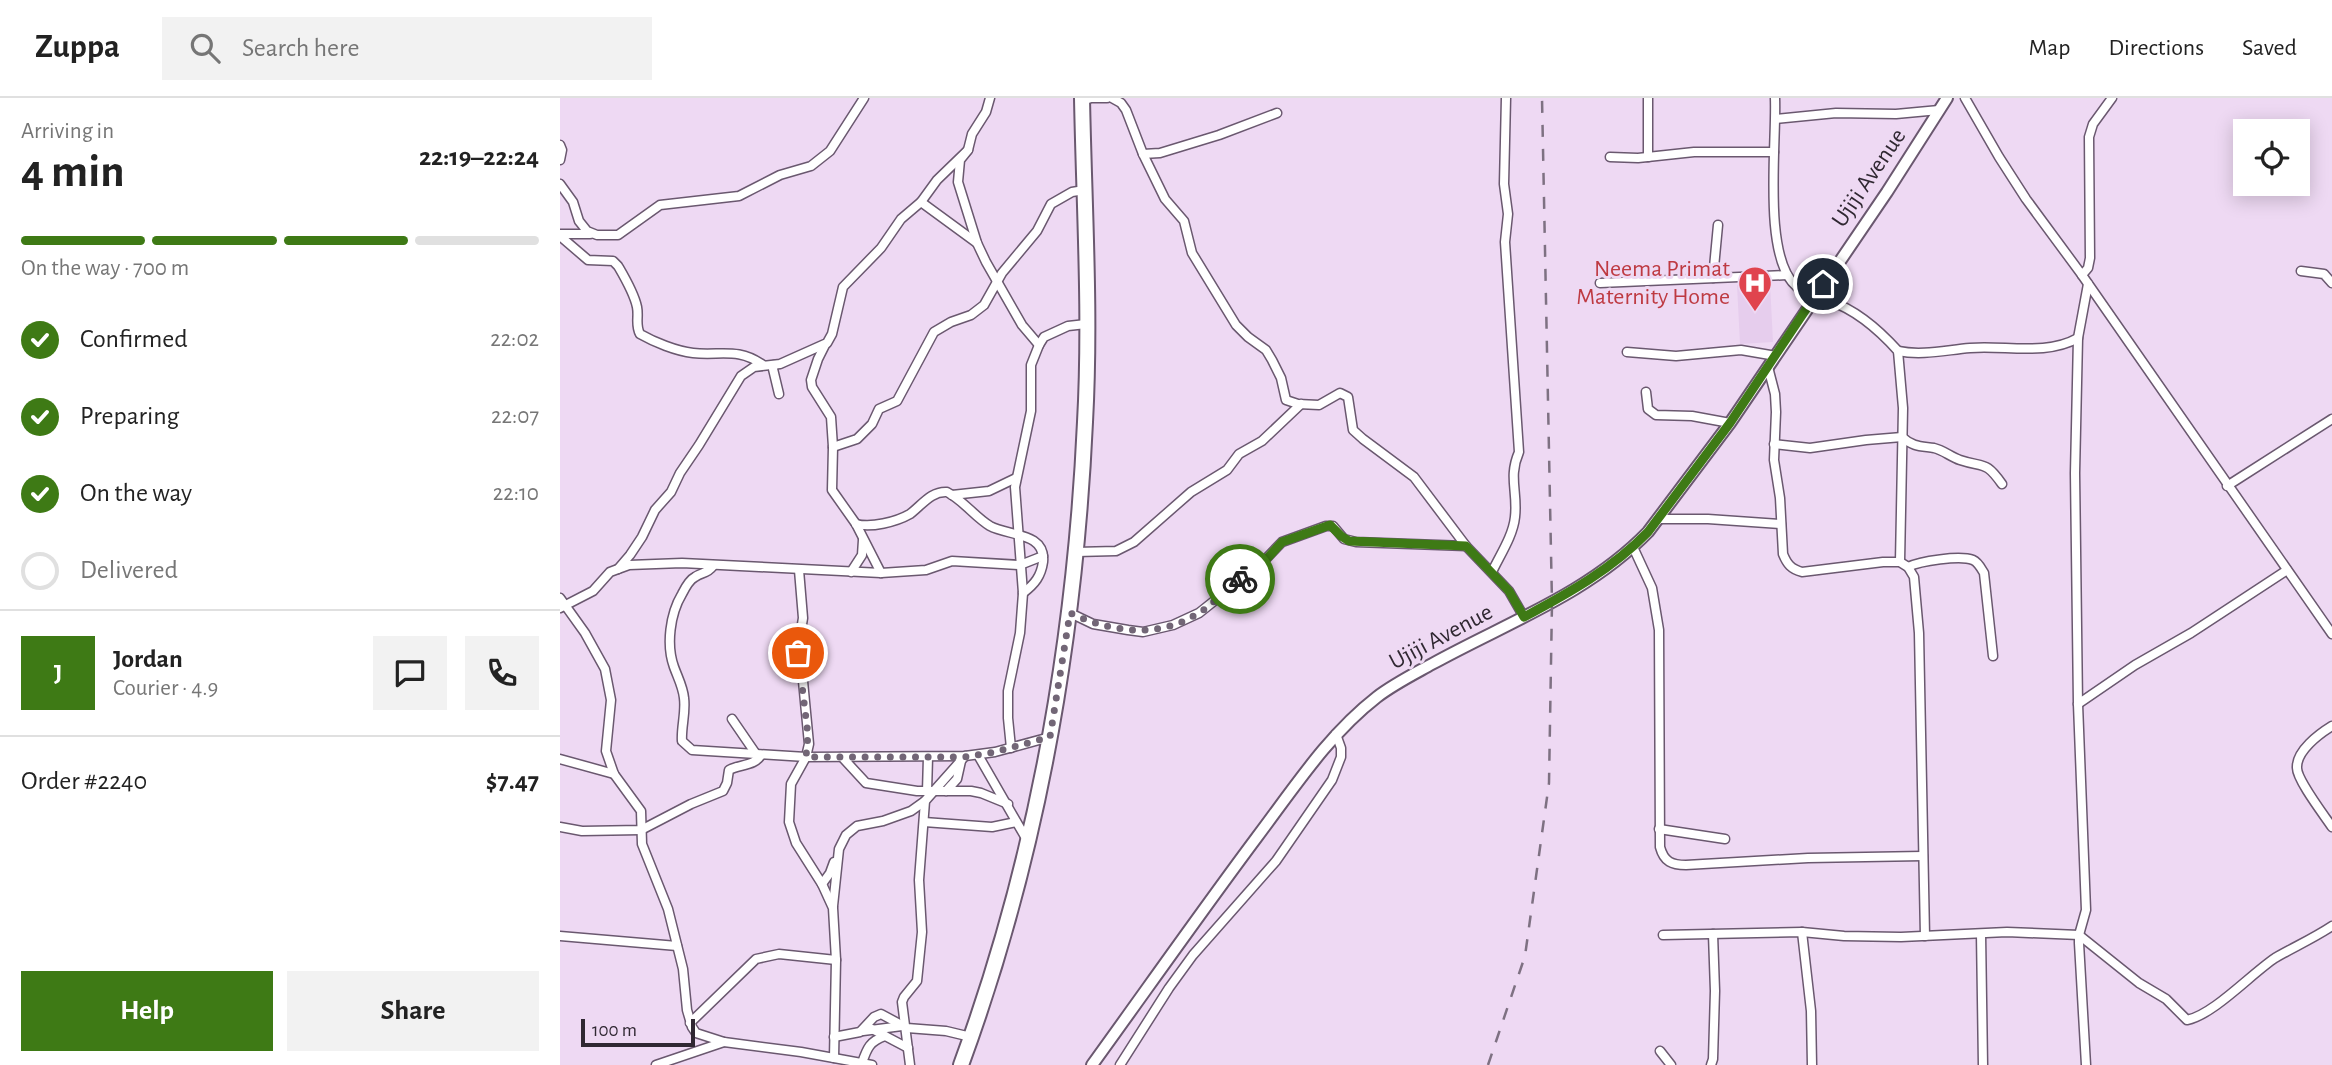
<!DOCTYPE html>
<meta charset="utf-8">
<style>
:root{--surface:#fff;--page:#f2f2f2;--text:#222;--muted:#767676;--line:#e0e0e0;--accent:#3e7a15}
body{margin:0;font-family:"Alegreya Sans",sans-serif;background:var(--page);color:var(--text);height:100vh;display:flex;flex-direction:column;font-size:26px;white-space:nowrap}
*{box-sizing:border-box;margin:0}
p{font-size:23px;color:var(--muted)}
.icon{flex:none;width:38px;height:38px;fill:none;stroke:currentColor;stroke-width:2;stroke-linecap:round;stroke-linejoin:round}
.map{position:relative;flex:1;overflow:hidden}
.drawer{display:flex;flex-direction:column;background:var(--surface);width:560px}
.drawer>*{flex:none}
.buttons{position:absolute;left:1673px;top:21px;display:grid;gap:14px}
.buttons a{display:grid;place-items:center;width:77px;height:77px;border-radius:0px;background:var(--surface);box-shadow:0 4px 18px #0003;font-size:35px}
.scale{position:absolute;left:21px;bottom:18px;width:114px;box-sizing:border-box;padding-left:7px;border:4px solid #302832;border-top:0;font-size:19px;line-height:24px;white-space:nowrap;color:#302832;-webkit-text-stroke:5px #eed9f3;paint-order:stroke}
.pin{position:absolute;display:grid;place-items:center;width:60px;height:60px;color:#fff;margin:-30px;border:4px solid #fff;border-radius:50%;box-shadow:0 2px 7px #0007}
.courier{position:absolute;display:grid;place-items:center;width:70px;height:70px;margin:-35px;border:5px solid #3e7a15;border-radius:50%;background:#fff;color:#222;box-shadow:0 2px 9px #0007}
.summary em{font-style:normal;font-weight:700}
.summary div{display:flex;flex-direction:column-reverse}
.summary{display:flex;align-items:center;justify-content:space-between;height:119px;padding:0 21px}
h1{font-size:46px;font-weight:700;line-height:52px}
.bar{display:grid;grid-template-columns:repeat(4,1fr);gap:10px 7px;align-content:center;height:84px;padding:0 21px}
.bar i{height:9px;border-radius:5px;background:var(--line)}
.bar .active{background:var(--accent)}
.bar p{grid-column:span 4}
.line{display:flex;align-items:center;gap:18px;padding:0 21px;border-top:2px solid var(--line)}
.line div{flex:1}
.round{display:grid;place-items:center;flex:none;width:74px;height:74px;border-radius:0px;background:var(--page)}
ol{padding:0 21px;list-style:none}
li{display:flex;align-items:center;gap:21px;height:77px}
li p{margin-inline-start:auto}
li .icon{padding:7px;border-radius:50%;background:var(--accent);color:#fff;stroke-width:4}
li:last-child{color:var(--muted)}
li i{width:38px;height:38px;border:4px solid var(--line);border-radius:50%}
.action{display:flex;gap:14px;margin-top:auto;padding:14px 21px}
.action a{flex:1;height:80px;border-radius:0px;background:var(--accent);color:#fff;font-size:28px;font-weight:700;line-height:80px;text-align:center}
.action a+a{background:var(--page);color:var(--text)}
header{display:flex;align-items:center;gap:42px;box-sizing:border-box;height:98px;padding:0 35px;background:var(--surface);border-bottom:2px solid var(--line)}
header strong{font-size:33px}
nav{display:flex;gap:38px;margin-inline-start:auto;font-size:24px}
.search{width:490px;height:63px;background:var(--page);display:flex;align-items:center;gap:18px;box-sizing:border-box;padding:0 24px;border-radius:0px;color:var(--muted);font-size:26px}
main{display:flex;flex:1;min-height:0}
.map>svg:first-child{display:block}
.built{fill:#e6cded}
.lines{fill:none;stroke-linecap:round;stroke-linejoin:round}
.minor-casing{stroke:#6a586f;stroke-width:11}
.secondary-casing{stroke:#6a586f;stroke-width:14}
.trunk-casing{stroke:#6a586f;stroke-width:18}
.minor{stroke:#fff;stroke-width:8}
.secondary{stroke:#fff;stroke-width:10}
.trunk{stroke:#fff;stroke-width:14}
.rail{stroke:#7e7182;stroke-width:2.5;stroke-dasharray:12 12;stroke-linecap:butt}
.done{stroke:#726676;stroke-width:7;stroke-dasharray:0 12.6}
.route{stroke:#3e7a15;stroke-width:9}
.labels{text-anchor:middle;dominant-baseline:central;stroke-width:6;stroke-linejoin:round;paint-order:stroke}
.street-label{font-size:24px;fill:#302832;stroke:#eed9f3}
.health-label{font-size:24px;fill:#be3a42;stroke:#eed9f3;text-anchor:end}
</style>
<header>
<strong>Zuppa</strong>
<div class="search"><svg class="icon" aria-label="search" viewBox="0 0 24 24"><circle cx="10" cy="10" r="6"/><path d="M15 15l6 6"/></svg>Search here</div>
<nav><a>Map</a><a>Directions</a><a>Saved</a></nav>
</header>
<main>
<section class="drawer">
<div class="summary"><div><h1>4 min</h1><p>Arriving in</p></div><em>22:19–22:24</em></div>
<div class="bar"><i class="active"></i><i class="active"></i><i class="active"></i><i></i><p>On the way · 700 m</p></div>
<ol>
<li><svg class="icon" aria-label="check" viewBox="0 0 24 24"><path d="M5 12l5 5 9-10"/></svg>Confirmed<p>22:02</p></li>
<li><svg class="icon" aria-label="check" viewBox="0 0 24 24"><path d="M5 12l5 5 9-10"/></svg>Preparing<p>22:07</p></li>
<li><svg class="icon" aria-label="check" viewBox="0 0 24 24"><path d="M5 12l5 5 9-10"/></svg>On the way<p>22:10</p></li>
<li><i></i>Delivered</li>
</ol>
<div class="line" style="height:126px"><b class="round" style="background:var(--accent);color:#fff">J</b><div><b>Jordan</b><p>Courier · 4.9</p></div><a class="round"><svg class="icon" aria-label="chat" viewBox="0 0 24 24"><path d="M4 5h16v11H9l-5 4z"/></svg></a><a class="round"><svg class="icon" aria-label="phone" viewBox="0 0 24 24"><path d="M5 4h4l2 5-3 2q2 4 5 5l2-3 5 2v4C11 20 4 13 5 4z"/></svg></a></div>
<div class="line" style="height:91px"><div>Order #2240</div><b>$7.47</b></div>
<div class="action"><a>Help</a><a>Share</a></div>
</section>
<div class="map">
<svg width="1772" height="967" viewBox="0 0 1772 967">
<rect width="100%" height="100%" fill="#eed9f3"/>
<polygon class="built" points="1210,185 1213,244 1180,246 1177,187"/>
<g class="lines">
<g class="minor-casing">
<g id="minor">
<polyline points="430,0 426,14 412,36 408,52 400,62 398,84 417,145 426,164 462,227 479,247"/>
<polyline points="552,0 561,5 566,12 583,56 605,101 624,123 632,155 676,227 688,239 706,252 712,262 721,280 726,302 738,306 759,307 780,295 788,299 793,332 803,341 854,379 906,448 949,493 964,519"/>
<path d="M1215,0c2,44 -13,158 21,188 9,9 22,11 34,15 26,9 50,30 68,50l5,57 -3,154"/>
<polyline points="1405,0 1439,59 1466,101 1522,177 1772,536"/>
<polyline points="522,3 531,0 547,0"/>
<polyline points="1216,21 1276,15 1336,16 1379,12"/>
<polyline points="0,47 2,52 0,62"/>
<polyline points="583,56 600,55 659,37 717,15"/>
<polyline points="1050,59 1078,60 1134,54 1214,54"/>
<polyline points="1088,59 1088,0"/>
<polyline points="0,86 13,104 19,123 27,133 37,137 58,137 100,107 179,98 220,77 251,68 270,53 304,0"/>
<polyline points="361,104 417,145"/>
<polyline points="0,136 30,136"/>
<path d="M0,138l28,24 25,1 5,5c7,12 16,27 19,41 2,10 -2,18 3,27 14,8 36,17 53,19 27,3 45,-6 70,12"/>
<polyline points="1741,173 1764,176 1772,185"/>
<polyline points="1522,177 1528,170 1530,160 1529,39 1533,26 1552,0"/>
<polyline points="1153,180 1158,127"/>
<polyline points="1040,185 1227,177"/>
<polyline points="265,247 258,261 251,282 252,289 271,319 273,349 272,392 296,426 321,475"/>
<path d="M1338,253c24,5 48,-1 72,-3 35,-3 76,8 108,-10"/>
<polyline points="1067,254 1116,258 1181,252 1216,258"/>
<polyline points="214,267 213,271 219,296"/>
<path d="M1208,269l7,27 1,18 -2,48 6,38 3,56c4,10 8,15 19,18l81,-10h17l8,5 6,10 5,56 6,303"/>
<polyline points="1086,294 1088,311 1096,317 1132,318 1170,325"/>
<path d="M1214,346l36,4 56,-8 36,-3c11,10 19,9 32,11 9,2 17,9 26,12 24,8 25,0 42,24"/>
<polyline points="273,349 297,341 312,326 319,311 337,303 374,234 391,224 411,217 424,207 442,175 477,133 491,106 512,94 524,92"/>
<polyline points="1667,388 1772,321"/>
<polyline points="392,397 429,393 456,380"/>
<polyline points="1099,421 1148,421 1221,426"/>
<path d="M296,426c15,4 40,-2 54,-10 12,-9 21,-23 37,-22 17,9 28,25 43,34 18,10 56,6 53,36 -2,14 -8,22 -20,31"/>
<path d="M1073,449l19,41 7,42 1,217c4,15 12,18 26,18l122,-7 115,-2"/>
<polyline points="516,454 556,453 574,444 631,394 667,372 679,356 702,343 741,306"/>
<path d="M153,468c-6,8 -11,6 -18,11 -6,3 -10,11 -13,17 -12,20 -16,51 -8,73 4,11 9,20 10,31 2,15 -3,29 -2,43l10,9 114,7 159,-1 30,-4 55,-15"/>
<path d="M1348,469c12,-6 52,-12 65,-7 5,2 8,8 11,13l9,83"/>
<polyline points="58,471 69,467 122,465 321,475 366,472 392,463 460,467 483,458"/>
<polyline points="239,472 243,520 237,557 243,583 249,646 246,659 231,686 229,724 236,745 262,786 273,810 276,862 274,960"/>
<polyline points="291,474 302,457 303,442"/>
<path d="M932,474c8,-17 21,-36 23,-55 3,-25 -7,-40 4,-65l-14,-210 3,-28 -4,-30 2,-86"/>
<polyline points="0,500 25,535 45,571 51,602 46,653 54,676 81,713 82,746 108,811 123,871 127,912 132,929 136,935 164,944 241,954 312,967"/>
<polyline points="0,510 33,493 50,474 58,471 70,457 82,439 95,412 111,394 120,375 139,347 181,278 194,269 220,266 267,245 272,236 283,189 321,150 341,121 361,104 377,82 408,52"/>
<polyline points="510,515 533,526 568,532 583,534 613,527 639,515 702,465 722,444 766,428 773,428 784,441 796,444 906,448"/>
<polyline points="1518,606 1575,567 1631,535 1727,472"/>
<polyline points="172,621 196,656"/>
<path d="M1772,628c-13,8 -36,25 -35,42 0,12 27,47 35,59"/>
<polyline points="451,650 448,620 448,593 460,535 463,495 455,389 471,313 471,267 479,247 484,239 508,228 526,226"/>
<polyline points="418,657 467,742"/>
<polyline points="282,659 306,685 357,693 411,693 421,695 448,706"/>
<polyline points="0,661 54,676"/>
<polyline points="386,693 397,681 401,663"/>
<polyline points="367,694 368,659"/>
<polyline points="364,724 432,729 456,724"/>
<path d="M0,729l22,4 59,-1 50,-26 32,-13 4,-8 2,-13c11,-6 26,-4 32,-15"/>
<polyline points="1099,731 1165,741"/>
<polyline points="262,786 270,775 274,764"/>
<polyline points="273,808 279,751 286,737 297,728 323,723 351,713 365,703"/>
<polyline points="1242,834 1251,913 1252,967"/>
<polyline points="1421,836 1423,967"/>
<path d="M1103,837l139,-3 42,4 57,1 106,-5 72,3 60,48 27,16 21,21c26,-5 64,-46 88,-62 19,-11 39,-20 57,-32"/>
<polyline points="0,838 117,848"/>
<polyline points="130,925 196,861 219,856 276,862"/>
<polyline points="312,931 348,950"/>
<polyline points="303,933 342,928"/>
<polyline points="274,939 300,934 314,919 321,916 347,930 386,933 411,939"/>
<polyline points="1100,953 1111,967"/>
<path d="M302,965c5,-15 8,-22 23,-27"/>
<polyline points="96,967 164,944"/>
<polyline points="350,967 342,904 344,899 357,883 362,834 359,782 365,703 405,658"/>
<polyline points="560,967 609,890 633,857 716,763 772,682 781,659 781,650 776,636"/>
<polyline points="1151,967 1153,961 1155,893 1153,836"/>
<polyline points="1526,967 1519,845 1519,837 1526,812 1518,606 1515,375 1518,240 1528,186"/>
</g>
</g>
<g class="secondary-casing">
<path id="secondary" d="M532,967c55,-76 109,-153 165,-228 37,-49 71,-102 120,-140 17,-13 37,-23 55,-33 74,-41 156,-70 216,-132l82,-109 157,-231 60,-94"/>
</g>
<g class="trunk-casing">
<path id="trunk" d="M401,967c76,-207 114,-424 124,-643 6,-108 -1,-217 -3,-324"/>
</g>
<use href="#minor" class="minor"/>
<use href="#secondary" class="secondary"/>
<use href="#trunk" class="trunk"/>
<polyline class="rail" points="928,967 965,858 989,685 992,505 982,0"/>
</g>
<g class="lines">
<path class="done" d="M238,555l10,82 -2,22h159l30,-5 55,-15 20,-124c41,19 87,26 127,1 16,-9 28,-24 43,-35"/>
<path class="route" d="M680,481l22,-15 20,-22 48,-17 11,11 8,5 117,5 43,45 15,26c45,-24 88,-48 124,-85l82,-109 93,-139"/>
</g>
<defs>
<g id="hospital-pin" transform="scale(1.75)"><path d="M0 17L-7.5 6A9.5 9.5 0 1 1 7.5 6Z" fill="#e0444e" stroke="#eed9f3"/><path d="M-5-5h3v3.5h4V-5h3V5h-3V1.5h-4V5h-3Z" fill="#fff"/></g>
</defs>
<g fill-rule="evenodd">
<use href="#hospital-pin" x="1195" y="185"/>
</g>
<g class="labels">
<g class="street-label">
<text transform="translate(1309 80) rotate(-56)">Ujiji Avenue</text>
<text transform="translate(881 539) rotate(-28)">Ujiji Avenue</text>
</g>
<g class="health-label">
<text x="1170" y="171">Neema Primat<tspan x="1170" dy="28">Maternity Home</tspan></text>
</g>
</g>
</svg>
<div class="buttons">
<a><svg class="icon" aria-label="locate" viewBox="0 0 24 24"><circle cx="12" cy="12" r="6"/><path d="M12 2v4M12 18v4M2 12h4M18 12h4"/></svg></a>
</div>
<div class="scale">100 m</div>
<div class="pin" style="left:238px;top:555px;background:#ea580c"><svg class="icon" aria-label="bag" viewBox="0 0 24 24"><path d="M5 8h14l-1 12H6zM9 8a3 3 0 0 1 6 0"/></svg></div>
<div class="pin" style="left:1263px;top:186px;background:#1f2937"><svg class="icon" aria-label="home" viewBox="0 0 24 24"><path d="M3 11l9-7 9 7M6 9v11h12V9"/></svg></div>
<div class="courier" style="left:680px;top:481px"><svg class="icon" aria-label="bike" viewBox="0 0 24 24"><circle cx="6" cy="16" r="4"/><circle cx="18" cy="16" r="4"/><path d="M6 16l4-8h5l3 8M10 8l3 8H6M13 5h3"/></svg></div>
</div>
</main>
